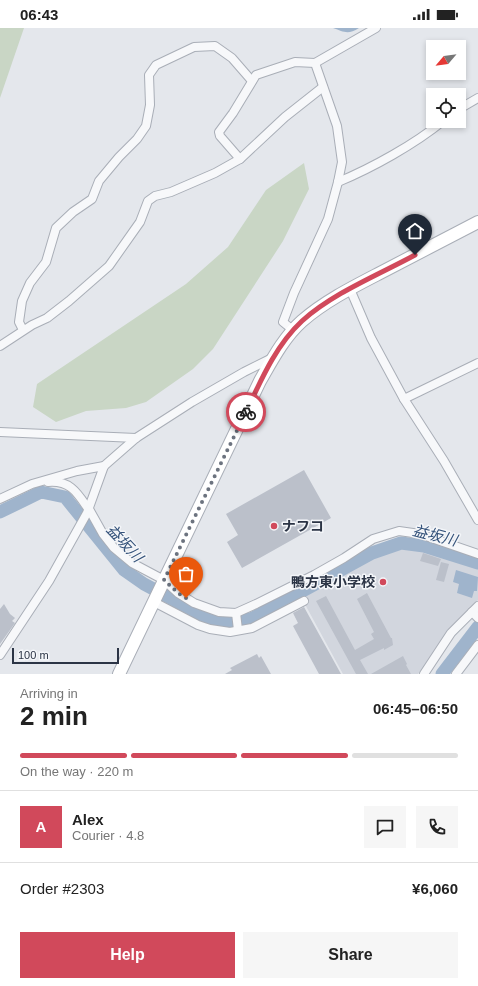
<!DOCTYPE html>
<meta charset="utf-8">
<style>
:root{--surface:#fff;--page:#f6f6f6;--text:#222;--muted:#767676;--line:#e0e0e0;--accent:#d1495b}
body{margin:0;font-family:Arial,"Noto Sans JP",sans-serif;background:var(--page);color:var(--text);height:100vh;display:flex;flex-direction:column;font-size:15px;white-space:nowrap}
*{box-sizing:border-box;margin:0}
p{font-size:13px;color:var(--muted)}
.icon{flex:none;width:22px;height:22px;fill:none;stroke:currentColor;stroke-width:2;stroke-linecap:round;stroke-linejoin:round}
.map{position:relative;height:646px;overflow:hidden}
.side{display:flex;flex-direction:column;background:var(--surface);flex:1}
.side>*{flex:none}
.needle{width:26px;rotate:241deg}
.fabs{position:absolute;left:426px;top:12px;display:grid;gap:8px}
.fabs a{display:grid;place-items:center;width:40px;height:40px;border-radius:0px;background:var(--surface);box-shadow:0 2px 6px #0003;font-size:20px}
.scale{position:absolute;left:12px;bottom:10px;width:107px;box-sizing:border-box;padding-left:4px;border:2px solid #2b3445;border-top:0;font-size:11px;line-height:14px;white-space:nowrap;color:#2b3445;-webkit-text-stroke:3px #f4f6f9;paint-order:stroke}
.pin{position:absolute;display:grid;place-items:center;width:34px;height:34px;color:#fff;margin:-41px -17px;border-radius:50% 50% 50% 0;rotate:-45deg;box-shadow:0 0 4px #0007}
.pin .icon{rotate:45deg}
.courier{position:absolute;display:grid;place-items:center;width:40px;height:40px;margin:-20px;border:3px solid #d1495b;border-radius:50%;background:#fff;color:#222;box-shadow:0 1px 5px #0007}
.overview em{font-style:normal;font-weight:800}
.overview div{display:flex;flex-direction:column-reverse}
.overview{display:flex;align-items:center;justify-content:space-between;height:68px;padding:0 20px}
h1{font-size:26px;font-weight:800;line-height:30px}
.bar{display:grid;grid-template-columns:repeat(4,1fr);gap:6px 4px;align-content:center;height:48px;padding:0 20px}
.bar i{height:5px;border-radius:3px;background:var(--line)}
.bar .on{background:var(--accent)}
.bar p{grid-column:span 4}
.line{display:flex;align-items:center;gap:10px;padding:0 20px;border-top:1px solid var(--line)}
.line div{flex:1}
.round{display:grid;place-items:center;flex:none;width:42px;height:42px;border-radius:0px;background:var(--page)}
.button{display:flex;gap:8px;margin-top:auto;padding:8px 20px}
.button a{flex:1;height:46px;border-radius:0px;background:var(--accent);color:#fff;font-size:16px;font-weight:800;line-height:46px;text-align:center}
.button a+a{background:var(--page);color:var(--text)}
.status{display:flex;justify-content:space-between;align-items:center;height:28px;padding:0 20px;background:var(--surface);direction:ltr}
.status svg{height:11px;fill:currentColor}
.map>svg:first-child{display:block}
.built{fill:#d2d6de}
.green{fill:#c9d6c5}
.water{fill:#9fb4cc}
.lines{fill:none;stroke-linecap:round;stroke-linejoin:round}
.river{stroke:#9fb4cc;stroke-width:13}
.building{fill:#bbc0ca}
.minor-casing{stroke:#a9aeb7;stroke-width:10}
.secondary-casing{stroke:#a9aeb7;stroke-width:14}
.minor{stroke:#f7f8fa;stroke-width:8}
.secondary{stroke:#fff;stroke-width:12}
.done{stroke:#6c737f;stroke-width:4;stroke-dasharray:0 7.2}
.route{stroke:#d1495b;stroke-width:5}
.poi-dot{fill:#d1495b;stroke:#f4f6f9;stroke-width:1.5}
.labels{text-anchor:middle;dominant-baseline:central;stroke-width:3;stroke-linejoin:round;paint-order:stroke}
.poi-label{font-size:14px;font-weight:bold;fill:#2b3445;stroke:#f4f6f9;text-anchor:start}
.water-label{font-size:15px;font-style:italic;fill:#34527a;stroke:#f4f6f9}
</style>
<div class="status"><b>06:43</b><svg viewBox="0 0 49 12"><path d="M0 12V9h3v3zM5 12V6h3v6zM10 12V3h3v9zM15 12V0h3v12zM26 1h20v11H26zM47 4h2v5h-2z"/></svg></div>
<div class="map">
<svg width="478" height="646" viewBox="0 0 478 646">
<rect width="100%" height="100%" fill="#e4e7ec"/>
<polygon class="built" points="395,515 432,522 478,539 478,572 450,602 418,646 343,646 301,569"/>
<g class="green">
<polygon points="0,0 24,0 0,70"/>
<polygon points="304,135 309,161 283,213 213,321 193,341 146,374 126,380 86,383 56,394 33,379 37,356 186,256 228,219 266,162"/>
</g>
<g class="water">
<path d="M333,0h26c-11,7 -15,4 -26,0z"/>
<polygon points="456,542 478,549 477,563 474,563 472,570 457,565 459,556 453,554"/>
</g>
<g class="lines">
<g class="river">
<polyline points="0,484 41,464 65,469 124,542 144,556 206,589 221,595 241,593 253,590 372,525 401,515 424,518 478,535"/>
<polyline points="442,646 478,599"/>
</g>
</g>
<g class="building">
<polygon points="304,442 331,490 242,540 227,514 238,507 226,486"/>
<polygon points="423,525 441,531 438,538 420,533"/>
<polygon points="441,534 449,536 444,554 436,552"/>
<polygon points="367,565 391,610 392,610 393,617 384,622 384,620 360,632 368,646 356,646 316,573 326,568 355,622 374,611 371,606 374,604 357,571"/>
<polygon points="4,576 10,586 15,590 12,593 15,595 0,616 0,581"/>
<polygon points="304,579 341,646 319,646 293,598 298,595 293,585"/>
<polygon points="257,626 259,630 261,628 271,646 225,646 232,642 230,640"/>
<polygon points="403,628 407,636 406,637 411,646 371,646"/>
</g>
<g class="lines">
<g class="minor-casing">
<g id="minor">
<polyline points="459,81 478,70"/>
<polyline points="240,131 220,108 219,104 233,85 256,47 295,34 315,35 376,0"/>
<path d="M338,154c34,-14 77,-38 105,-61"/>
<polyline points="350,261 371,310 404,371 444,433 478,492"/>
<polyline points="23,302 19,294 22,273 30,255 46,234 56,200 73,184 92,171 99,153 119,129 137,111 146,98 150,77 149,47 156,37 194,19 215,18 232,30 252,53"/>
<polyline points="294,303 283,294 294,265 328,191 338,154 342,134 337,98 315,35"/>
<polyline points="0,318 32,297 47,290 69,273 109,238 140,194 148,173 155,168 171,164 215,145 240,131 285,89 323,59"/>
<polyline points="404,371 478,335"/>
<polyline points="0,404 136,410"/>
<path d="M48,454c23,-2 30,12 41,28"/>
<polyline points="0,471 32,456 77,443 104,438"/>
<polyline points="89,481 103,506 114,520 132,535 164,552 178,565 194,575 219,584 236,585 256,576 314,547 344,530 373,511 399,503 420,506 478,526"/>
<polyline points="154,574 198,597 210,601 230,604 252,600 304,573"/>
<polyline points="472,584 478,590"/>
<polyline points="236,585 238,602"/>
<polyline points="0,627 49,553 87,485 104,438 136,410 192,374 244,344 272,330"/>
<polyline points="424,646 451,605 478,578"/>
<polyline points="456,646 478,617"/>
</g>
</g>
<g class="secondary-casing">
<path id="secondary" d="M119,646l141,-293c12,-21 24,-44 42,-60 23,-20 51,-34 78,-48 33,-17 65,-34 98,-51"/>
</g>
<use href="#minor" class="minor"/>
<use href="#secondary" class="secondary"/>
</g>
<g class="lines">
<polyline class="done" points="186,570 178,565 164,552 246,384"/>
<path class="route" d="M246,384c15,-32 30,-67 56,-91 31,-28 76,-46 113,-66"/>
</g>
<g class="poi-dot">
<circle cx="274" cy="498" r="4"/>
<circle cx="383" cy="554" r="4"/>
</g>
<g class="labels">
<g class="poi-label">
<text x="282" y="498">ナフコ</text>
<text x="375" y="554" text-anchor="end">鴨方東小学校</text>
</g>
<g class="water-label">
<text transform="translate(435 507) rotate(14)">益坂川</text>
<text transform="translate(125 515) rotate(47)">益坂川</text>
</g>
</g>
</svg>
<div class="fabs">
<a><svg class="needle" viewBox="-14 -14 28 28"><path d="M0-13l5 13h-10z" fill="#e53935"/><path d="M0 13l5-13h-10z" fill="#767676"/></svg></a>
<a><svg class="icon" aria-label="locate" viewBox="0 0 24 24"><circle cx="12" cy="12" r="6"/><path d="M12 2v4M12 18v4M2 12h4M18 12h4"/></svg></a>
</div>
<div class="scale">100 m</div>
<div class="pin" style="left:186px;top:570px;background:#ea580c"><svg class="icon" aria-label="bag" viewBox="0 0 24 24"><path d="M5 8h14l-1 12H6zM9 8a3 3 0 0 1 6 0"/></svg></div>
<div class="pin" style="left:415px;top:227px;background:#1f2937"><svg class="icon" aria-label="home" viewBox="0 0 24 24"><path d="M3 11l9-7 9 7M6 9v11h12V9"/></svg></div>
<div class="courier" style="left:246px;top:384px"><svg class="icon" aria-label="bike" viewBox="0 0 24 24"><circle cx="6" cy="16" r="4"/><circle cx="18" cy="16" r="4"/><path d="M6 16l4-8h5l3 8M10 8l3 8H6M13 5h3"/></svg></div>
</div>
<section class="side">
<div class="overview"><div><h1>2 min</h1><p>Arriving in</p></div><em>06:45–06:50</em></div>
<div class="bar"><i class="on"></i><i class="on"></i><i class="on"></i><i></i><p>On the way · 220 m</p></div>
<div class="line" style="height:72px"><b class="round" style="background:var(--accent);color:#fff">A</b><div><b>Alex</b><p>Courier · 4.8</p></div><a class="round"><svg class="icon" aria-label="chat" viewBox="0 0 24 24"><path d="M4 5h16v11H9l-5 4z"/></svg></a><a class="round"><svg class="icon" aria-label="phone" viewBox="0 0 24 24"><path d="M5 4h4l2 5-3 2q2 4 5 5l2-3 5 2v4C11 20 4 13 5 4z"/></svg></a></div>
<div class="line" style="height:52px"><div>Order #2303</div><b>¥6,060</b></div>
<div class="button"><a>Help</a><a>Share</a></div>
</section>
